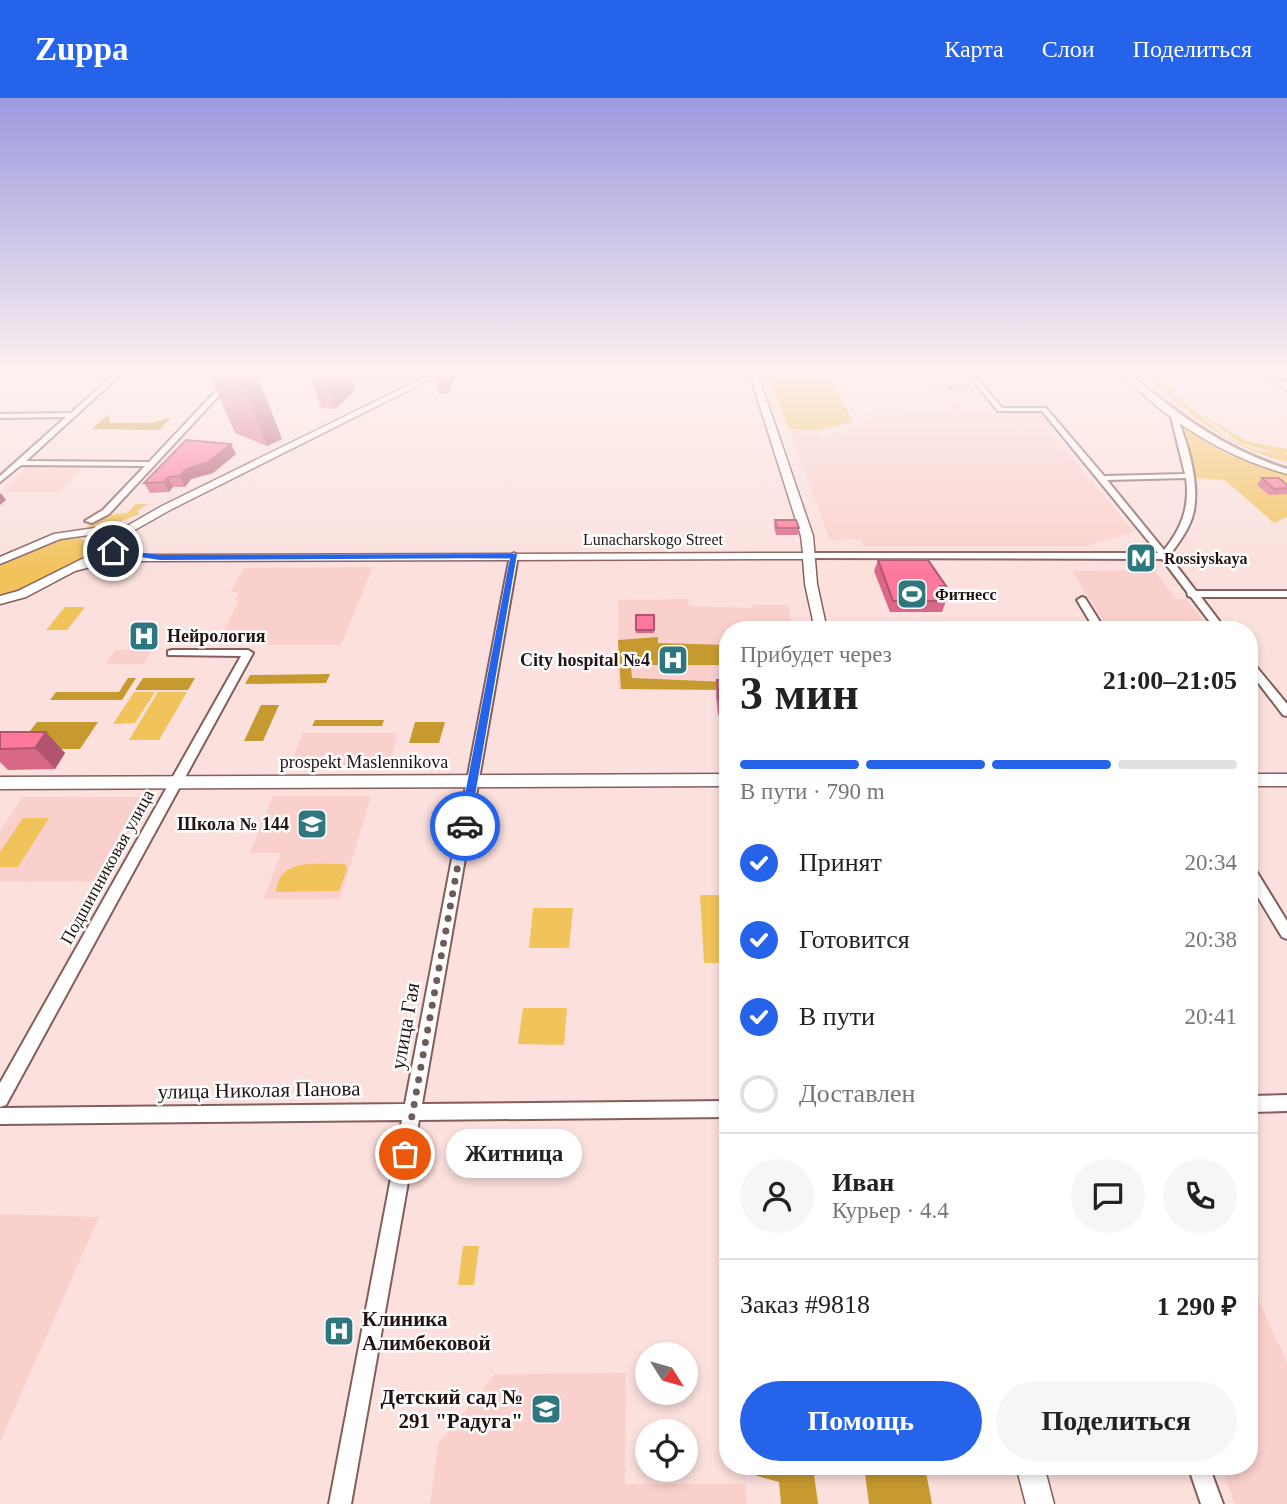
<!DOCTYPE html>
<html lang="ru">
<meta charset="utf-8">
<style>
:root{--surface:#fff;--page:#f6f6f6;--text:#222;--muted:#767676;--line:#e0e0e0;--accent:#2563eb}
body{margin:0;font-family:"Times New Roman",serif;background:var(--page);color:var(--text);height:100vh;display:flex;flex-direction:column;font-size:26px;white-space:nowrap}
*{box-sizing:border-box;margin:0}
p{font-size:23px;color:var(--muted)}
.icon{flex:none;width:38px;height:38px;fill:none;stroke:currentColor;stroke-width:2;stroke-linecap:round;stroke-linejoin:round}
.map{position:relative;flex:1;overflow:hidden}
.side{position:absolute;left:719px;top:523px;width:539px;height:854px;display:flex;flex-direction:column;background:var(--surface);border-radius:28px;box-shadow:0 4px 10px #0003}
.side>*{flex:none}
.needle{width:46px;rotate:127deg}
.buttons{position:absolute;left:635px;top:1244px;display:grid;gap:14px}
.buttons a{display:grid;place-items:center;width:63px;height:63px;border-radius:50%;background:var(--surface);box-shadow:0 4px 10px #0003;font-size:35px}
.pin{position:absolute;display:grid;place-items:center;width:60px;height:60px;color:#fff;margin:-30px;border:4px solid #fff;border-radius:50%;box-shadow:0 2px 7px #0007}
.courier{position:absolute;display:grid;place-items:center;width:70px;height:70px;margin:-35px;border:5px solid #2563eb;border-radius:50%;background:#fff;color:#222;box-shadow:0 2px 9px #0007}
.bubble{position:absolute;height:49px;border-radius:24px;background:var(--surface);box-shadow:0 4px 10px #0003;font-size:23px;font-weight:800;line-height:49px;text-align:center}
.headline em{font-style:normal;font-weight:800}
.headline div{display:flex;flex-direction:column-reverse}
.headline{display:flex;align-items:center;justify-content:space-between;height:119px;padding:0 21px}
h1{font-size:46px;font-weight:800;line-height:52px}
.bar{display:grid;grid-template-columns:repeat(4,1fr);gap:10px 7px;align-content:center;height:84px;padding:0 21px}
.bar i{height:9px;border-radius:5px;background:var(--line)}
.bar .active{background:var(--accent)}
.bar p{grid-column:span 4}
.line{display:flex;align-items:center;gap:18px;padding:0 21px;border-top:2px solid var(--line)}
.line div{flex:1}
.round{display:grid;place-items:center;flex:none;width:74px;height:74px;border-radius:37px;background:var(--page)}
ol{padding:0 21px;list-style:none}
li{display:flex;align-items:center;gap:21px;height:77px}
li p{margin-inline-start:auto}
li .icon{padding:7px;border-radius:50%;background:var(--accent);color:#fff;stroke-width:4}
li:last-child{color:var(--muted)}
li i{width:38px;height:38px;border:4px solid var(--line);border-radius:50%}
.action{display:flex;gap:14px;margin-top:auto;padding:14px 21px}
.action a{flex:1;height:80px;border-radius:42px;background:var(--accent);color:#fff;font-size:28px;font-weight:800;line-height:80px;text-align:center}
.action a+a{background:var(--page);color:var(--text)}
header{display:flex;align-items:center;gap:42px;box-sizing:border-box;height:98px;padding:0 35px;background:var(--accent);color:#fff}
header strong{font-size:33px}
nav{display:flex;gap:38px;margin-inline-start:auto;font-size:24px}
.map>svg:first-child{display:block}
.built{fill:#fad0cc}
.green{fill:#f1c35b}
.forest{fill:#c69a2f}
.lines{fill:none;stroke-linecap:round;stroke-linejoin:round}
.minor-casing{stroke:#845e5a;stroke-width:4}
.major-casing{stroke:#845e5a;stroke-width:3}
.minor{fill:#fff;fill-rule:evenodd}
.major{fill:#fff;fill-rule:evenodd}
.tram{stroke:#8f7a78;stroke-width:2}
.rail-casing{stroke:#8f7a78;stroke-width:3.5}
.rail{stroke:#fff;stroke-width:2;stroke-dasharray:4.5;stroke-linecap:butt}
.wall{fill:#d96886}
.shaded-wall{fill:#b0556d}
.building{fill:#fc799c;stroke:#b0556d;stroke-width:2}
.route{fill:#2563eb}
.done{stroke:#6f5b5a;stroke-width:7;stroke-dasharray:0 12.6}
.labels{text-anchor:middle;dominant-baseline:central;stroke-width:5;stroke-linejoin:round;paint-order:stroke}
.far-street-label{font-size:16px;fill:#231413;stroke:#fff}
.far-poi-label{font-size:16px;font-weight:bold;fill:#231413;stroke:#fff;text-anchor:start}
.poi-label{font-size:18px;font-weight:bold;fill:#231413;stroke:#fff;text-anchor:end}
.street-label{font-size:18px;fill:#231413;stroke:#fff}
.near-street-label{font-size:21px;fill:#231413;stroke:#fff}
.near-poi-label{font-size:21px;font-weight:bold;fill:#231413;stroke:#fff;text-anchor:start}
</style>
<header>
<strong>Zuppa</strong>
<nav><a>Карта</a><a>Слои</a><a>Поделиться</a></nav>
</header>
<div class="map">
<svg width="1287" height="1406" viewBox="0 0 1287 1406">
<rect width="100%" height="100%" fill="#fbe0dd"/>
<g class="built">
<polygon points="298,277 431,277 402,292 394,289 383,294 352,284 293,283"/>
<polygon points="919,277 963,277 973,290 966,290 973,300 951,300 957,301 965,311 955,312 942,294 946,293 930,293"/>
<polygon points="1040,313 1053,329 1049,333 1134,434 1086,448 863,448 861,441 830,442 788,330 817,333 821,341 871,321 869,316"/>
<polygon points="27,368 85,368 59,394 0,394"/>
<polygon points="373,469 341,547 217,547 239,502 235,502 239,494 230,494 244,470"/>
<polygon points="1154,472 1176,501 1186,501 1211,532 1109,532 1072,473"/>
<polygon points="688,501 689,508 752,510 753,507 788,507 793,532 728,532 728,592 618,591 618,502"/>
<polygon points="115,552 152,552 143,566 105,566"/>
<polygon points="303,635 398,635 389,667 290,667"/>
<polygon points="273,698 371,698 340,801 263,801 281,755 250,755"/>
<polygon points="23,699 149,699 102,783 0,784 0,733"/>
<polygon points="0,1116 99,1119 0,1344"/>
<polygon points="1250,1183 1287,1265 1287,1406 1235,1406 1221,1369 1250,1368"/>
<polygon points="626,1275 625,1386 745,1386 747,1406 430,1406 438,1346 495,1276"/>
</g>
<g class="green">
<polygon points="769,277 826,277 834,286 853,324 817,333 788,330"/>
<path d="M1145,277h6l72,60c18,10 35,18 56,18l-39,-10 -41,-30 47,28 41,8v4h-6l6,1v8c-63,-16 -94,-46 -142,-87z"/>
<polygon points="1180,328 1226,356 1287,376 1287,419 1274,425 1225,382 1193,380 1190,357"/>
<polygon points="136,406 148,406 137,413 140,416 108,428 86,429 107,417 127,415"/>
<path d="M80,440l11,8c-5,18 -72,46 -91,50v-30l59,-26z"/>
<polygon points="65,509 85,509 67,532 46,532"/>
<polygon points="134,594 155,594 135,625 113,626"/>
<polygon points="158,594 187,594 159,642 129,642"/>
<polygon points="23,720 49,720 18,769 0,769 0,754"/>
<path d="M345,766l2,5 -8,22 -63,1c3,-36 41,-27 69,-28z"/>
<polygon points="700,797 728,797 728,865 704,865"/>
<polygon points="533,810 573,810 569,850 529,850"/>
<polygon points="523,910 567,910 564,947 518,946"/>
<polygon points="463,1148 479,1148 474,1187 458,1187"/>
</g>
<g class="forest">
<polygon points="109,316 110,325 151,325 172,319 159,332 92,331"/>
<polygon points="658,539 658,545 728,547 727,567 637,567 631,569 632,580 728,584 728,592 621,591 618,542"/>
<polygon points="330,576 326,585 245,586 250,577"/>
<polygon points="128,580 136,580 122,602 50,602 56,594 119,594"/>
<polygon points="143,580 195,580 188,592 135,592"/>
<polygon points="261,607 279,607 263,643 244,643"/>
<polygon points="315,622 384,622 382,628 312,628"/>
<polygon points="37,624 98,624 80,651 16,651"/>
<polygon points="415,624 445,624 439,645 409,645"/>
<polygon points="755,1369 813,1369 818,1406 781,1406 779,1384 754,1377"/>
<polygon points="864,1369 925,1369 932,1406 869,1406"/>
</g>
<g class="lines">
<g class="minor-casing">
<g id="minor">
<polygon points="113,277 120,277 26,363 149,364 231,277 238,277 109,416 92,425 85,423 103,412 145,368 21,367 0,384 0,378 66,319 0,320 0,316 71,315"/>
<path d="M968,277h6l28,33h44l58,68 81,-2 -15,-61 5,-1c12,29 27,75 17,106 -5,14 -14,26 -23,38l27,35h91v6h-86l25,33h-10l-25,-33 -3,-1 -1,-4 -25,-33 -356,-1v-4l3,-1h349l-116,-142h-44zM1186,380c4,28 -4,50 -22,72l-57,-70z"/>
<polygon points="514,455 518,458 422,1006 728,1003 728,1019 419,1022 351,1406 329,1406 402,1022 0,1026 0,1010 405,1006 510,458"/>
<polygon points="1082,499 1085,500 1105,532 1095,532 1077,502"/>
<polygon points="172,552 248,552 253,555 6,1007 0,1009 0,985 241,558 168,557 168,553"/>
<polygon points="1250,565 1254,566 1287,606 1287,618 1283,617 1250,574"/>
<polygon points="1250,769 1255,771 1287,823 1287,841 1282,839 1250,786"/>
<polygon points="1287,997 1287,1013 1250,1014 1250,998"/>
<polygon points="1188,1368 1209,1368 1223,1406 1201,1406"/>
</g>
</g>
<g class="major-casing">
<g id="major">
<polygon points="429,277 439,277 170,412 117,442 96,461 143,457 803,455 801,438 750,277 758,277 813,438 817,486 827,532 815,532 805,486 803,461 143,463 102,466 75,473 26,499 0,506 0,498 18,493 84,460 117,433 60,441 0,466 0,459 54,436 122,426 127,428 162,408"/>
<path d="M1123,277h9c48,40 94,74 155,93v6c-62,-17 -120,-53 -164,-99z"/>
<polygon points="1266,277 1275,277 1287,285 1287,292"/>
<polygon points="728,676 728,688 0,691 0,679"/>
<rect x="1250" y="676" width="37" height="12"/>
<polygon points="1016,1368 1044,1368 1054,1406 1026,1406"/>
</g>
</g>
<use href="#minor" class="minor"/>
<use href="#major" class="major"/>
<path class="tram" d="M1133,277c48,41 93,74 154,93"/>
<g class="rail-casing">
<polyline id="rail" points="943,290 966,289"/>
</g>
<use href="#rail" class="rail"/>
</g>
<g class="wall">
<polygon points="210,277 257,277 282,341 267,348 235,335"/>
<polygon points="307,277 408,277 407,280 351,279 355,292 335,311 321,310 311,279 307,279"/>
<polygon points="454,280 448,296 439,296 436,284"/>
<polygon points="236,356 213,375 191,381 185,389 173,389 169,394 150,395 144,385"/>
<polygon points="1262,380 1287,387 1287,396 1269,397 1257,387"/>
<polygon points="775,422 799,430 798,437 776,437 774,429"/>
<polygon points="878,462 946,488 943,495 946,503 942,514 890,514 874,473"/>
<rect x="636" y="517" width="18" height="18"/>
<polygon points="717,582 728,582 728,617 718,617 716,597"/>
<polygon points="0,634 65,655 55,671 8,672 0,664"/>
</g>
<g class="shaded-wall">
<polygon points="239,277 257,277 282,341 267,348"/>
<polygon points="324,277 351,277 355,292 335,311"/>
<polygon points="448,277 454,277 454,280 448,296 446,284"/>
<polygon points="231,346 236,356 213,375 191,381 185,389 180,378 186,371"/>
<polygon points="168,379 173,389 169,394 164,384"/>
<polygon points="1,395 6,402 0,407 0,396"/>
<polygon points="46,634 65,655 55,671 35,650"/>
</g>
<g class="building">
<polygon points="439,277 448,277 446,284 436,284"/>
<polygon points="186,342 231,346 208,364 186,371 180,378 168,379 164,384 144,385"/>
<polygon points="1262,380 1279,380 1287,387 1287,390 1274,391"/>
<polygon points="775,422 796,422 799,430 777,430"/>
<polygon points="878,462 928,462 946,488 940,488 946,503 893,503"/>
<rect x="636" y="517" width="18" height="15"/>
<polygon points="717,582 728,582 728,603 719,603"/>
<polygon points="0,634 46,634 35,650 0,651"/>
</g>
<linearGradient id="sky" x2="0" y2="1"><stop stop-color="#9d9adf"/><stop offset="0.58" stop-color="#fdf1f0"/><stop offset="1" stop-color="#fdf1f0" stop-opacity="0"/></linearGradient>
<rect width="1287" height="474" fill="url(#sky)"/>
<polygon class="route" points="110,451 160,457 517,456 469,732 461,732 459,728 510,460 160,462 113,455"/>
<g class="lines">
<polyline class="done" points="405,1056 465,728"/>
</g>
<defs>
<g id="metro-square" transform="scale(1.575)"><rect x="-9" y="-9" width="18" height="18" rx="4" fill="#2e777f" stroke="#fff"/><path d="M-5.5 5V-5H-3L0 0L3-5H5.5V5H3V-.5L0 4L-3-.5V5Z" fill="#fff"/></g>
<g id="stadium-square" transform="scale(1.575)"><rect x="-9" y="-9" width="18" height="18" rx="4" fill="#2e777f" stroke="#fff"/><path d="M0-5a6.5 5 0 1 0 0 10a6.5 5 0 1 0 0-10ZM-3.5-1.8h7v3.6h-7Z" fill="#fff"/></g>
<g id="hospital-square" transform="scale(1.575)"><rect x="-9" y="-9" width="18" height="18" rx="4" fill="#2e777f" stroke="#fff"/><path d="M-5-5h3v3.5h4V-5h3V5h-3V1.5h-4V5h-3Z" fill="#fff"/></g>
<g id="school-square" transform="scale(1.575)"><rect x="-9" y="-9" width="18" height="18" rx="4" fill="#2e777f" stroke="#fff"/><path d="M0-5L7-2L0 1L-7-2ZM-4 1L0 2.5L4 1V4Q0 6-4 4Z" fill="#fff"/></g>
</defs>
<g fill-rule="evenodd">
<use href="#metro-square" x="1141" y="460"/>
<use href="#stadium-square" x="912" y="496"/>
<use href="#hospital-square" x="144" y="538"/>
<use href="#hospital-square" x="673" y="562"/>
<use href="#school-square" x="312" y="726"/>
<use href="#hospital-square" x="339" y="1233"/>
<use href="#school-square" x="546" y="1311"/>
</g>
<g class="labels">
<g class="far-street-label">
<text x="653" y="441">Lunacharskogo Street</text>
</g>
<g class="far-poi-label">
<text x="1164" y="460">Rossiyskaya</text>
<text x="935" y="496">Фитнесс</text>
</g>
<g class="poi-label">
<text x="167" y="538" text-anchor="start">Нейрология</text>
<text x="650" y="562">City hospital №4</text>
<text x="289" y="726">Школа № 144</text>
</g>
<g class="street-label">
<text x="364" y="664">prospekt Maslennikova</text>
<text transform="translate(107 769) rotate(-61)">Подшипниковая улица</text>
</g>
<g class="near-street-label">
<text transform="translate(405 928) rotate(-80)">улица Гая</text>
<text transform="translate(259 992) rotate(-1)">улица Николая Панова</text>
</g>
<g class="near-poi-label">
<text x="362" y="1221">Клиника<tspan x="362" dy="24">Алимбековой</tspan></text>
<text x="523" y="1299" text-anchor="end">Детский сад №<tspan x="523" dy="24">291 "Радуга"</tspan></text>
</g>
</g>
</svg>
<div class="buttons">
<a><svg class="needle" viewBox="-14 -14 28 28"><path d="M0-13l5 13h-10z" fill="#e53935"/><path d="M0 13l5-13h-10z" fill="#767676"/></svg></a>
<a><svg class="icon" aria-label="locate" viewBox="0 0 24 24"><circle cx="12" cy="12" r="6"/><path d="M12 2v4M12 18v4M2 12h4M18 12h4"/></svg></a>
</div>
<div class="pin" style="left:405px;top:1056px;background:#ea580c"><svg class="icon" aria-label="bag" viewBox="0 0 24 24"><path d="M5 8h14l-1 12H6zM9 8a3 3 0 0 1 6 0"/></svg></div>
<div class="pin" style="left:113px;top:453px;background:#1f2937"><svg class="icon" aria-label="home" viewBox="0 0 24 24"><path d="M3 11l9-7 9 7M6 9v11h12V9"/></svg></div>
<div class="courier" style="left:465px;top:728px"><svg class="icon" aria-label="car" viewBox="0 0 24 24"><path d="M5 17H2v-5l4-1 3-4h7l3 4 3 1v5h-3M9 17h6M6 11h13"/><circle cx="7" cy="17" r="2"/><circle cx="17" cy="17" r="2"/></svg></div>
<div class="bubble" style="left:446px;top:1031px;width:136px">Житница</div>
<section class="side">
<div class="headline"><div><h1>3 мин</h1><p>Прибудет через</p></div><em>21:00–21:05</em></div>
<div class="bar"><i class="active"></i><i class="active"></i><i class="active"></i><i></i><p>В пути · 790 m</p></div>
<ol>
<li><svg class="icon" aria-label="check" viewBox="0 0 24 24"><path d="M5 12l5 5 9-10"/></svg>Принят<p>20:34</p></li>
<li><svg class="icon" aria-label="check" viewBox="0 0 24 24"><path d="M5 12l5 5 9-10"/></svg>Готовится<p>20:38</p></li>
<li><svg class="icon" aria-label="check" viewBox="0 0 24 24"><path d="M5 12l5 5 9-10"/></svg>В пути<p>20:41</p></li>
<li><i></i>Доставлен</li>
</ol>
<div class="line" style="height:126px"><a class="round"><svg class="icon" aria-label="person" viewBox="0 0 24 24"><circle cx="12" cy="8" r="4"/><path d="M4 21q1-7 8-7t8 7"/></svg></a><div><b>Иван</b><p>Курьер · 4.4</p></div><a class="round"><svg class="icon" aria-label="chat" viewBox="0 0 24 24"><path d="M4 5h16v11H9l-5 4z"/></svg></a><a class="round"><svg class="icon" aria-label="phone" viewBox="0 0 24 24"><path d="M5 4h4l2 5-3 2q2 4 5 5l2-3 5 2v4C11 20 4 13 5 4z"/></svg></a></div>
<div class="line" style="height:91px"><div>Заказ #9818</div><b>1 290 ₽</b></div>
<div class="action"><a>Помощь</a><a>Поделиться</a></div>
</section>
</div>
